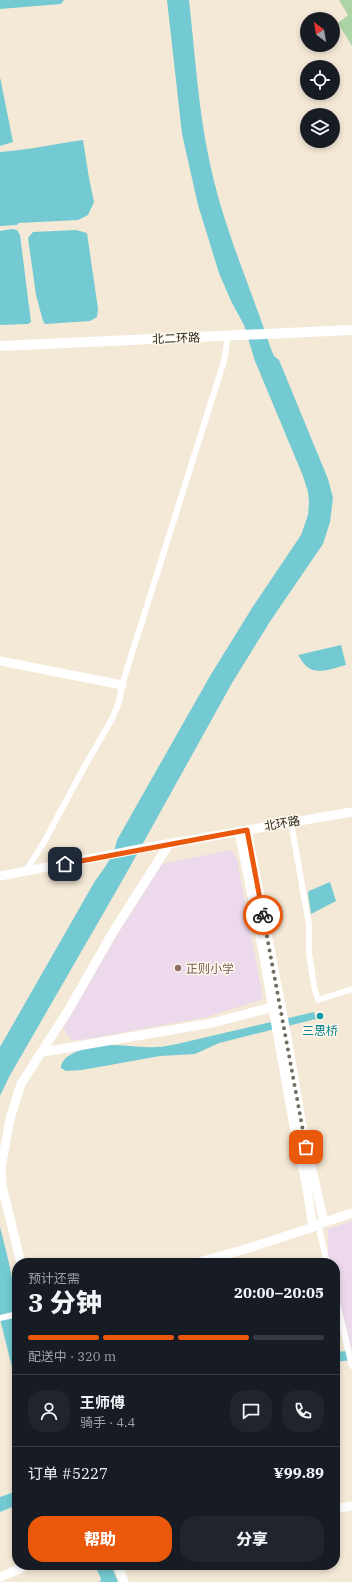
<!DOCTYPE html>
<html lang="zh">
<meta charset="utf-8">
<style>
:root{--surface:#171b24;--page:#20242c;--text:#f1f3f6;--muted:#9ea1a6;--line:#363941;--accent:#ea580c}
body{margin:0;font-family:"IBM Plex Serif","Noto Sans SC",serif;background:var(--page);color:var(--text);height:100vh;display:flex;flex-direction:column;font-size:15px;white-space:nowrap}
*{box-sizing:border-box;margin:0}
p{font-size:13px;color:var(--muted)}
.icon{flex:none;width:22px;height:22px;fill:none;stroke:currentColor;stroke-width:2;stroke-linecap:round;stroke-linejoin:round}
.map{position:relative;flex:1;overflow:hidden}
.sheet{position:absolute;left:12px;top:1258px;width:328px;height:312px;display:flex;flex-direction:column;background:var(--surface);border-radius:16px;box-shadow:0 2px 6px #0003}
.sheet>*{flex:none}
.needle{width:26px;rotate:329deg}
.fabs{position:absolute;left:300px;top:12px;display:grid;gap:8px}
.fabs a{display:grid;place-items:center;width:40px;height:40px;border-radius:50%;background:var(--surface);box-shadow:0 2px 6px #0003;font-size:20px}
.pin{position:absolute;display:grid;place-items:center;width:34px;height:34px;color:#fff;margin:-17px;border-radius:8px;box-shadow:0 2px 6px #0006}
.courier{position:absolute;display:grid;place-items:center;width:40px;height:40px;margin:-20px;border:3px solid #ea580c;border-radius:50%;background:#fff;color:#222;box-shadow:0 1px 5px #0007}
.headline em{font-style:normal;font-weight:800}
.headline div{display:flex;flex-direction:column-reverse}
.headline{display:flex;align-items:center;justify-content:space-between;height:68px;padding:0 16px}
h1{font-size:26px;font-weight:800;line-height:30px}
.bar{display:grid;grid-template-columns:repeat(4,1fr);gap:6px 4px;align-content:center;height:48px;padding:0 16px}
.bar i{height:5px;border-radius:3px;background:var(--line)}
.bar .selected{background:var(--accent)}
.bar p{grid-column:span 4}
.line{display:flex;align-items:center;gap:10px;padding:0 16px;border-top:1px solid var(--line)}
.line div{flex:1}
.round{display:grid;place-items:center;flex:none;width:42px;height:42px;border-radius:16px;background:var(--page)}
.primary-button{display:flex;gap:8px;margin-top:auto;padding:8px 16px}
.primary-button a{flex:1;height:46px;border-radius:16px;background:var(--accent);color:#fff;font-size:16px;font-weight:800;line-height:46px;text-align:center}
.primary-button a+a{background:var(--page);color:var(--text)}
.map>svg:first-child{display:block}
.education{fill:#ecdaec}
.green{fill:#acd4a6}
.water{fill:#73cad2}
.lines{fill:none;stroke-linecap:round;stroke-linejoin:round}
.street{stroke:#fff;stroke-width:6}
.secondary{stroke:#fff;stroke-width:9}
.primary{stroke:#fff;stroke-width:10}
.done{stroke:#716c60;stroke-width:4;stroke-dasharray:0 7.2}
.route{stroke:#ea580c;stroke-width:5}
.education-dot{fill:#8d6e63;stroke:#fdf7eb;stroke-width:1.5}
.culture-dot{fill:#0f9aa8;stroke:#fdf7eb;stroke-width:1.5}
.labels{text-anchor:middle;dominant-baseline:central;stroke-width:3;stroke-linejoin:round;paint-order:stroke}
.street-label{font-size:12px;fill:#2b2820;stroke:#fdf7eb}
.education-label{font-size:12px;fill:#785e54;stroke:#fdf7eb;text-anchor:start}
.culture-label{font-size:12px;fill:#0d838f;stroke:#fdf7eb}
</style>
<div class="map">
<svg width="352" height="1582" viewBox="0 0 352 1582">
<rect width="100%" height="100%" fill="#f4e9d6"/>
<g class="education">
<polygon points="231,850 237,859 263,999 207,1017 81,1040 72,1040 63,1029 116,937 162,864"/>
<polygon points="352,1221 352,1352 335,1283 335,1263 330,1263 328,1253 328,1229"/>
</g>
<polygon class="green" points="339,0 352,0 352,46 338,23 348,15"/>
<g class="water">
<polygon points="0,0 64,0 61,4 0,9"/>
<path d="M167,0h22c6,53 9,107 20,159 13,65 41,127 62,190l3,7 5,4 49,119 5,19 -3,24 -7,22 -52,76 -39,63 -110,198 -113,196 -9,19v-49l95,-166c9,-12 20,-27 22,-41l93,-164 42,-68 49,-73 7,-20 1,-12 -1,-11 -5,-16 -48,-115 -11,-36 -13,-24 -12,-28 -21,-68 -16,-71z"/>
<polygon points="0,77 13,142 0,146"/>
<path d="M83,140l6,38 5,24 -6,13 -10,5 -59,3 -2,2 -17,1v-74c28,-2 55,-8 83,-12z"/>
<polygon points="12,229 17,230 20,235 31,322 28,324 0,325 0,231"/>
<polygon points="76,230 87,233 98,309 97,317 90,321 45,324 43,321 36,295 28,238 33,232"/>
<path d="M341,645l5,20c-13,3 -29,11 -40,1 -3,-3 -6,-8 -8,-11z"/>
<polygon points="330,882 336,901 311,914 308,893 309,891"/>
<path d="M314,1012l2,7 -97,24 -24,11 -35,2 -78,14 -16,1 -5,-3c-1,-16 36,-24 48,-23 16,0 31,3 47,2 7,0 14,-2 21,-3z"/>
<polygon points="0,1227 9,1263 17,1306 17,1387 0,1319"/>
<polygon points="347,1351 352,1352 352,1360 335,1362 335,1352"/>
<polygon points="17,1491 17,1505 0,1512 0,1497"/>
<polygon points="95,1565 111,1565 118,1582 100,1582 101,1579"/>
</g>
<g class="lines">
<g class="street">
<polyline points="291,822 309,925 309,953 314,986 318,1000 352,989"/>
<polyline points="26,871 44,842 87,762 112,719 119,702 122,685 224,361 227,342"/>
<polyline points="318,1224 327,1263"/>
<polyline points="335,1295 352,1366"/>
<polyline points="0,1318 17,1314"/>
</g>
<g class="secondary">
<polyline points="0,661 122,685"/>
<polyline points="247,830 287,1037 302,1126 324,1222"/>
<polyline points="0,876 155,846 352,812"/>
<polyline points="43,1052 212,1023 277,1006"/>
<polyline points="319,1224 352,1213"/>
<polyline points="21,1263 2,1186 1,1168 10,1119 21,1084 69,1009 113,932 169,844"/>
<polyline points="195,1263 246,1249 313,1227 306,1182 297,1143 261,941 239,831"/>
<polyline points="335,1509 352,1506"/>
<polyline points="118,1565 124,1582"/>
<polyline points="0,1577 29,1565"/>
</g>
<polyline class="primary" points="0,346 352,330"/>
</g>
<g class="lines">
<polyline class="done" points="263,915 306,1147"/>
<polyline class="route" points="65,864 247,830 263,915"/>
</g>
<circle class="education-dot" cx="178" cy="968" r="4"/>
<circle class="culture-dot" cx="320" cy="1016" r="4"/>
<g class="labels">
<g class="street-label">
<text transform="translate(176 338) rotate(-2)">北二环路</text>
<text transform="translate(282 823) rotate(-10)">北环路</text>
</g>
<g class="education-label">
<text x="186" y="968">正则小学</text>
</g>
<g class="culture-label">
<text x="320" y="1030">三思桥</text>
</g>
</g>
</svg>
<div class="fabs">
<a><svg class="needle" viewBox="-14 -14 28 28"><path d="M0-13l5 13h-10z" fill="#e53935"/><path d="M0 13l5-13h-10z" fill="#9ea1a6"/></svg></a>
<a><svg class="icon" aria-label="locate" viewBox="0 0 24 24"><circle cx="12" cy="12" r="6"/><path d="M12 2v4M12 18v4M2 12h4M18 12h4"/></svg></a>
<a><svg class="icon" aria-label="layers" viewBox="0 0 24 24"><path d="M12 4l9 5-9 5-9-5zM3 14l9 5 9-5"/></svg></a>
</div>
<div class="pin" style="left:306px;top:1147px;background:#ea580c"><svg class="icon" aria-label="bag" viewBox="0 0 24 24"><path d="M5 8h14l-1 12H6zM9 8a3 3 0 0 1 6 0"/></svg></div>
<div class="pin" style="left:65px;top:864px;background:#1f2937"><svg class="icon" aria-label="home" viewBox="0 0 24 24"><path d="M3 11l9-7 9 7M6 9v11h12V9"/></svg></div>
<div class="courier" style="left:263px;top:915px"><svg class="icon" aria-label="bike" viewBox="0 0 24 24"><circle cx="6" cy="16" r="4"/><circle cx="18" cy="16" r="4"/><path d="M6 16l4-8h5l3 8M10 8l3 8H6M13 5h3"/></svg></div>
<section class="sheet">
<div class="headline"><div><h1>3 分钟</h1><p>预计还需</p></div><em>20:00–20:05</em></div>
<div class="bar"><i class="selected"></i><i class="selected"></i><i class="selected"></i><i></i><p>配送中 · 320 m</p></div>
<div class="line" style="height:72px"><a class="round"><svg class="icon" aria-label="person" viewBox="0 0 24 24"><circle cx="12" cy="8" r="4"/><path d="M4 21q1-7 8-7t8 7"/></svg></a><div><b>王师傅</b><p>骑手 · 4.4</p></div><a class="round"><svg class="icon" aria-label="chat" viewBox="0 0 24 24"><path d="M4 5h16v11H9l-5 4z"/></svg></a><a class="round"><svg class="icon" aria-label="phone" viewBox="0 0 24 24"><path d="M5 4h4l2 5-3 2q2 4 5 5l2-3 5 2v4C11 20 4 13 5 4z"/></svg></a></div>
<div class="line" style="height:52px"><div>订单 #5227</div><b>¥99.89</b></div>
<div class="primary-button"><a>帮助</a><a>分享</a></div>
</section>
</div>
